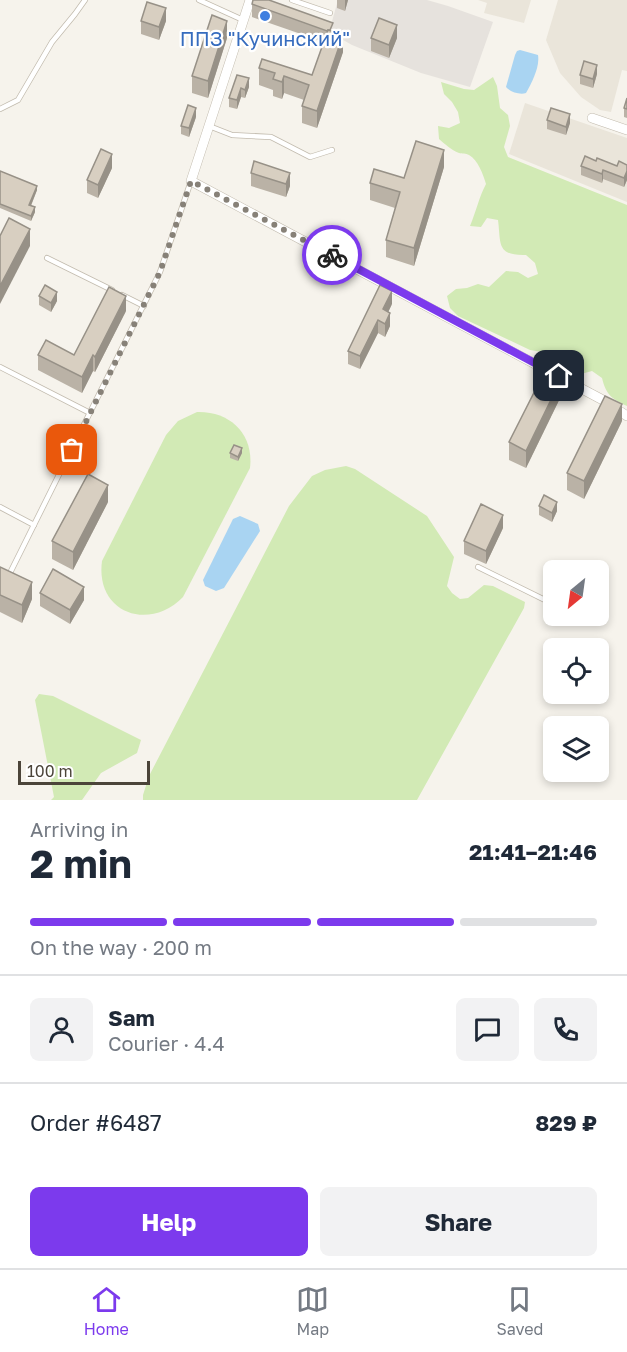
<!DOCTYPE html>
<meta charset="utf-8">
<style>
:root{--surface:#fff;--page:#f2f2f3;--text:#1f2937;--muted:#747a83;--line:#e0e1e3;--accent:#7c3aed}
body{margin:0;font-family:"Golos Text",sans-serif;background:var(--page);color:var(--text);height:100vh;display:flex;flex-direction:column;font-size:22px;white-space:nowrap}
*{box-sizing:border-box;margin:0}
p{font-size:20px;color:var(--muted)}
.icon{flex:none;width:33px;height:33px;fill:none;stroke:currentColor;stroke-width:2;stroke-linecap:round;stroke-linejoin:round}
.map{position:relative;height:800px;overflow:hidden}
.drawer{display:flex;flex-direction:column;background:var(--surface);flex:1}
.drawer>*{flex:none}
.needle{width:39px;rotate:209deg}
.tools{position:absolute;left:543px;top:560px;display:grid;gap:12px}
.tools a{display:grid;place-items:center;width:66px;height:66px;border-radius:9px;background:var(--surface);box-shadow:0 3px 9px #0003;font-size:30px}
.scale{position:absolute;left:18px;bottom:15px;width:132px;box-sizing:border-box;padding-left:6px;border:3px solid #4b4439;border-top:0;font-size:16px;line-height:21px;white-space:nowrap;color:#4b4439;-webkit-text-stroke:4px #fff;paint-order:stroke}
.pin{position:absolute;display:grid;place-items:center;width:51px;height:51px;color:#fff;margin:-26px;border-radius:12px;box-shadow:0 3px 9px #0006}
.courier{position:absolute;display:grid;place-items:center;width:60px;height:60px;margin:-30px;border:4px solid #7c3aed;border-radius:50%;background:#fff;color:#222;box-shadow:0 2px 8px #0007}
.head em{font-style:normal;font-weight:700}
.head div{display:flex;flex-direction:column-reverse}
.head{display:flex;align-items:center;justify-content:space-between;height:102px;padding:0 30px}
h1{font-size:39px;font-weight:700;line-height:45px}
.bar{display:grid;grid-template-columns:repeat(4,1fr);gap:9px 6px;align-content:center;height:72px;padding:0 30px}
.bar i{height:8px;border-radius:4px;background:var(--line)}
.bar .current{background:var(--accent)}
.bar p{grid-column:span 4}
.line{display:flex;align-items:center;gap:15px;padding:0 30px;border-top:2px solid var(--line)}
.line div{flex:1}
.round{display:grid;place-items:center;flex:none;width:63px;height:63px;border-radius:9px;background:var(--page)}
.button{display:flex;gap:12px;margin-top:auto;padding:12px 30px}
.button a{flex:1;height:69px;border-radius:9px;background:var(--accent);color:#fff;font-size:24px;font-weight:700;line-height:69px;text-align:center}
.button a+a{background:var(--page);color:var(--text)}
.dock{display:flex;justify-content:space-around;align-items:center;height:84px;border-top:2px solid var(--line);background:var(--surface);font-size:16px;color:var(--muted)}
.dock a{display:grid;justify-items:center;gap:3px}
.dock .current{color:var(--accent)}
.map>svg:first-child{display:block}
.residential{fill:#eae5da}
.industrial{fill:#e6e2dd}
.green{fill:#d2eab5}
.water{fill:#a9d4f2}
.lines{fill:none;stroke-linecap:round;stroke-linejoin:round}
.service-casing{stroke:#c2bbae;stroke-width:6}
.minor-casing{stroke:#c2bbae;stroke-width:10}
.service{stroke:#fff;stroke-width:4.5}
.minor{stroke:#fff;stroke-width:9}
.wall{fill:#bab2a6}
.shaded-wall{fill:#979187}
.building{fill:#d8cfc1;stroke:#979187;stroke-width:1.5}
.done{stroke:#878178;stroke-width:6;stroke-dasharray:0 10.8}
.route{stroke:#7c3aed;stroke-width:8}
.shop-dot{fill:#3f7fe0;stroke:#fff;stroke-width:2}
.labels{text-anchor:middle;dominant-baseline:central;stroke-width:4.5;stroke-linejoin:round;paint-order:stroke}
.shop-label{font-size:20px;fill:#366cbe;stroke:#fff}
</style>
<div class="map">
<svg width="627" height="800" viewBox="0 0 627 800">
<rect width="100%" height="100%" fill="#f6f3ec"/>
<g class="residential">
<polygon points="478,0 531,0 524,23 484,13 487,3"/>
<polygon points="558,0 627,0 627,71 622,70 611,112 600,110 581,97 560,73 546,40"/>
<polygon points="525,103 627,138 627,202 509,154"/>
</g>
<polygon class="industrial" points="338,0 427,0 448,6 493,22 470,87 421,73 352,45 329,32"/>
<g class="green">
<path d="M493,77l4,9 3,22 8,7 2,11 -6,21 4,10 119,48v201c-15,-7 -21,-11 -25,-28l-10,-7 -11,3h-12l-10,-6 -7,-8 -10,-8 -12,-2 -72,-34 -8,-8 -3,-12 9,-7 11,-1 11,-4 11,3 17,-16 12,1 10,6 10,-4 -3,-11 -9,-8c-30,1 -25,-12 -28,-35l-11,-2 -6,9 -11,-1c6,-14 9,-29 16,-42 -3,-10 -8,-24 -17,-29 -3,-2 -7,-1 -10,-2 -8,-3 -14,-9 -20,-14l-1,-13 11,2 11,-5 -2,-11 -6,-10 -8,-8 -3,-12 23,7 10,1z"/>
<path d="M197,412c34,-1 57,23 53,56l-67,129c-34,35 -88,16 -81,-36l64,-126 12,-14z"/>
<polygon points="346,466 355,469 427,516 454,557 447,586 452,593 460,599 468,598 484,585 493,586 525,602 524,608 417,800 143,800 143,795 149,776 289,506 312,476 325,470"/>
<polygon points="39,694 53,696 141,740 137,753 101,773 82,800 51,800 54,797 35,700"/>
</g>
<g class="water">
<path d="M520,50l18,5c2,12 -6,27 -12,38 -6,2 -16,-1 -20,-6l9,-32 2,-4z"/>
<polygon points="240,516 258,524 260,531 224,588 216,591 205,586 203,580 233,519"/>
</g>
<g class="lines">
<g class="service-casing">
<g id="service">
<polyline points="199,0 243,20"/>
<polyline points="292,0 330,13"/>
<polyline points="0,109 18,100 52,42 75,14 85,0"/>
<polyline points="209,126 232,135 271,137 310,157 332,150"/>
<polyline points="47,258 112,290"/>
<polyline points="122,295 144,306"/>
<polyline points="0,367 90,413"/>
<polyline points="0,507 34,525"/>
<polyline points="478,567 545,600"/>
<polyline points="9,575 160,272 191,181"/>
</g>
</g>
<g class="minor-casing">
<g id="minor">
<polyline points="250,0 191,181 601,399 627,416"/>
<polyline points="592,118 627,130"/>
</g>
</g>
<use href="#service" class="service"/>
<use href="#minor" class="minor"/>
</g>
<g class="wall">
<polygon points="337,0 348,0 345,11 337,8"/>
<polygon points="252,4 333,31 343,52 317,128 302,123 302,106 304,100 284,93 282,99 273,96 273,90 259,85 259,68 312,75 324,42 252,17"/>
<polygon points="141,21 166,21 159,40 141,34"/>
<polygon points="227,38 208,98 192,93 192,76"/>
<polygon points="371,38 397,38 389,58 371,51"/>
<polygon points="597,74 593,88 580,84 580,75"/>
<polygon points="237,75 249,87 245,98 241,97 237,109 229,107 229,98"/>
<polygon points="627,98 627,118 624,117 624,108"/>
<polygon points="196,117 189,137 181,134 181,126"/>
<polygon points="547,120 570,123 566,135 547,129"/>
<polygon points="254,161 290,186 286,197 251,186 251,173"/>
<polygon points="596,161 617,166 627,165 627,180 624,187 603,179 602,183 581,175 581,166"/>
<polygon points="444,167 414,266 386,257 386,240 395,208 370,200 370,183 404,178"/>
<polygon points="112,168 98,198 87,193 87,180"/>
<polygon points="0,171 37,190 31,206 35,212 31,221 0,208"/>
<polygon points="39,296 57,301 51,312 39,305"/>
<polygon points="392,304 388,312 390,326 385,337 378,333 360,369 348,364 348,351"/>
<polygon points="126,311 95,372 93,371 82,393 38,370 38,355 74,355"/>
<polygon points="564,390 526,468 509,460 509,442"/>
<polygon points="622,421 584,499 567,490 567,473"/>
<polygon points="230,453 242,453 238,461 230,458"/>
<polygon points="108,502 73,570 52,559 52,541"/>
<polygon points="539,506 557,511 552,522 539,515"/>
<polygon points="503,528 486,564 464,554 464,541"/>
<polygon points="0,567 32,599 22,623 0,612"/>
<polygon points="40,593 84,600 70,624 40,606"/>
</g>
<g class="shaded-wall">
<polygon points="345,0 348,0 345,11"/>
<polygon points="166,8 166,21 159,40 159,27"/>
<polygon points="227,21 227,38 208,98 208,81"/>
<polygon points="397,25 397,38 389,58 389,45"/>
<polygon points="343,35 343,52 317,128 317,111"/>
<polygon points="597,65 597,74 593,88 593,79"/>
<polygon points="284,76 284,93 282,99 282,82"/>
<polygon points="249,78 249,87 245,98 245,90"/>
<polygon points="241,88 241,97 237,109 237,100"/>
<polygon points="196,108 196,117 189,137 189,128"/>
<polygon points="570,114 570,123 566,135 566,127"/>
<polygon points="444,150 444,167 414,266 414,248"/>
<polygon points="112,154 112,168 98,198 98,185"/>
<polygon points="603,170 603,179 602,183 602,174"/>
<polygon points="627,171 627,180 624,187 624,178"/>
<polygon points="290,173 290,186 286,197 286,184"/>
<polygon points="37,186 37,190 29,210 29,205"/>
<polygon points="35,207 35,212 31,221 31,216"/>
<polygon points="30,229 30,246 0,304 0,286"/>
<polygon points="392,291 392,304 383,323 383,309"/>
<polygon points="57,292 57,301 51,312 51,303"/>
<polygon points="126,296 126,311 95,372 95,357"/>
<polygon points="390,313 390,326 385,337 385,324"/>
<polygon points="378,320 378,333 360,369 360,356"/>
<polygon points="93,355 93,371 82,393 82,377"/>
<polygon points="564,373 564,390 526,468 526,451"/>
<polygon points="622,404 622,421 584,499 584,481"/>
<polygon points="242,448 242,453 238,461 238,457"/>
<polygon points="108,485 108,502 73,570 73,552"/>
<polygon points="557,502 557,511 552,522 552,513"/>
<polygon points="503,515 503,528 486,564 486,551"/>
<polygon points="32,582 32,599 22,623 22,605"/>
<polygon points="84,587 84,600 70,624 70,610"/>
</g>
<g class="building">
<polygon points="253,0 269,0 333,23 330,30 328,30 327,31 252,4"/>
<polygon points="147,2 166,8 159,27 141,21"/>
<polygon points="212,15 227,21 208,81 192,76"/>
<polygon points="379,18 397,25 389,45 371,38"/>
<polygon points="328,30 343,35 317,111 302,106 309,85 284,76 282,82 273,79 275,73 259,68 262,59 312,75"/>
<polygon points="584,61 597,65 593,79 580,75"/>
<polygon points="237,75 249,78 245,90 241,88 237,100 229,98"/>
<polygon points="627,98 627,109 624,108"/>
<polygon points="188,105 196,108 189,128 181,126"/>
<polygon points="551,108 570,114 566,127 547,120"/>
<polygon points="416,141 444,150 414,248 386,240 400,192 370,183 374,169 404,178"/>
<polygon points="101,149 112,154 98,185 87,180"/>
<polygon points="585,156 596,161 597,158 617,166 619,161 627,165 627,171 624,178 603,170 602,174 581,166"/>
<polygon points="254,161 290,173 286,184 251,173"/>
<polygon points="0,171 37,186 29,205 35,207 31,216 0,204"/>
<polygon points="9,218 30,229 0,286 0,236"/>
<polygon points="45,285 57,292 51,303 39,296"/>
<polygon points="380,285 392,291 383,309 390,313 385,324 378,320 360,356 348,351"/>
<polygon points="109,287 126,296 95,357 93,355 82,377 38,355 46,340 74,355"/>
<polygon points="548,365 564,373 526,451 509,442"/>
<polygon points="605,396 622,404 584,481 567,473"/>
<polygon points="234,445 242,448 238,457 230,453"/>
<polygon points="88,474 108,485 73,552 52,541"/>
<polygon points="544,495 557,502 552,513 539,506"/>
<polygon points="481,504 503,515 486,551 464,541"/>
<polygon points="0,567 32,582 22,605 0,595"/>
<polygon points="53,569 84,587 70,610 40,593"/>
</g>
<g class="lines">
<polyline class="done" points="72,450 160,272 191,181 332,255"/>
<polyline class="route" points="332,255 559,376"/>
</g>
<circle class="shop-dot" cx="265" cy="16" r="6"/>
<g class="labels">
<g class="shop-label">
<text x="265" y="38">ППЗ "Кучинский"</text>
</g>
</g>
</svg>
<div class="tools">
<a><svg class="needle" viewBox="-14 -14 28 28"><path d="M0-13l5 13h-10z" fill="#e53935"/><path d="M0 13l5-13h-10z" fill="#747a83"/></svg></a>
<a><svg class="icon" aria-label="locate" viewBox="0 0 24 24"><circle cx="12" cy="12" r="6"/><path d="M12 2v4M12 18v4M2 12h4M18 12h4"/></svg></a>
<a><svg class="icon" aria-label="layers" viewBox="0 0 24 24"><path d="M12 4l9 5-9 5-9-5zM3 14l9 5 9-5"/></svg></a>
</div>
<div class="scale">100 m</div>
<div class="pin" style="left:72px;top:450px;background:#ea580c"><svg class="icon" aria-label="bag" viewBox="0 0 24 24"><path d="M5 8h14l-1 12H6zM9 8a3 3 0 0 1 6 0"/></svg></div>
<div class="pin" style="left:559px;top:376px;background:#1f2937"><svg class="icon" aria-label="home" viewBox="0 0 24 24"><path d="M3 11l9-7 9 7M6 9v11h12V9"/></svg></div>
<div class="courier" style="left:332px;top:255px"><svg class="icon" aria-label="bike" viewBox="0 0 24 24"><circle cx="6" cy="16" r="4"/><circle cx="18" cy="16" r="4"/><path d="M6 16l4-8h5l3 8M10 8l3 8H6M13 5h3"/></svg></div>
</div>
<section class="drawer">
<div class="head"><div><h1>2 min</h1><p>Arriving in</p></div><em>21:41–21:46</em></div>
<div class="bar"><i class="current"></i><i class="current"></i><i class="current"></i><i></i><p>On the way · 200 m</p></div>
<div class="line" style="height:108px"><a class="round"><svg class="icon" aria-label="person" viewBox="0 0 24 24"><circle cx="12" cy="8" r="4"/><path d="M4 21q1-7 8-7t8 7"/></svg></a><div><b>Sam</b><p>Courier · 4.4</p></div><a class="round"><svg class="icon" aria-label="chat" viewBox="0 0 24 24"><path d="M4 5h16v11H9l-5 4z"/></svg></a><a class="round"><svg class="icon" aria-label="phone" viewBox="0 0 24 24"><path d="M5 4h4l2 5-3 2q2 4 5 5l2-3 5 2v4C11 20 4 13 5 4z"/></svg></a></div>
<div class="line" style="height:78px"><div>Order #6487</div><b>829 ₽</b></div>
<div class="button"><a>Help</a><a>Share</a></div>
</section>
<nav class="dock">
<a class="current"><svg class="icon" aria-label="home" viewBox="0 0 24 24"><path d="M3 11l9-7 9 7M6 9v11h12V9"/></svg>Home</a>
<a><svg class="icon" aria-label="map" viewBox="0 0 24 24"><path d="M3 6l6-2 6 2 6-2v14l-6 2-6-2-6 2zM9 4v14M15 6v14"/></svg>Map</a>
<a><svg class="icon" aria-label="saved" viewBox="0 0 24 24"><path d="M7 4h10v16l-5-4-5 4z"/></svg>Saved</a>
</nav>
